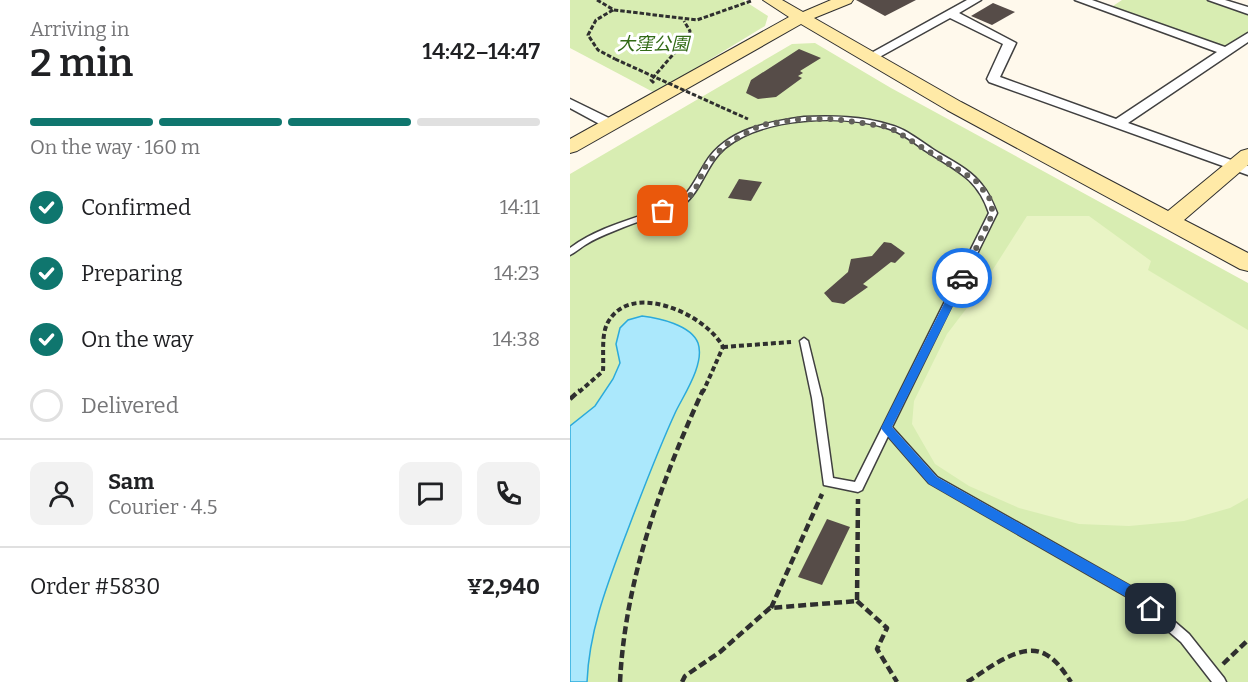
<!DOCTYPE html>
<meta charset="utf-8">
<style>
:root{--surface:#fff;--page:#f2f2f2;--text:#202124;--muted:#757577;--line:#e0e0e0;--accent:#0f766e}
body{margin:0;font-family:Bitter,"Noto Sans JP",serif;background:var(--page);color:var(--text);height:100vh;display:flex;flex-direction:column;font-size:22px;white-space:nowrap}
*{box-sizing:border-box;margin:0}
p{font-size:20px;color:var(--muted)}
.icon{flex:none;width:33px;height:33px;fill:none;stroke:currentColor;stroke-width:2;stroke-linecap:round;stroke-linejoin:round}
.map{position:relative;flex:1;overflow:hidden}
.panel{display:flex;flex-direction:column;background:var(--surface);width:570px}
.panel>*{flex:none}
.pin{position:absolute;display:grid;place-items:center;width:51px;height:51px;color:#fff;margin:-26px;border-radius:12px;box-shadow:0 3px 9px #0006}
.courier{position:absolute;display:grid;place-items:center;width:60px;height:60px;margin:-30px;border:4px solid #1a73e8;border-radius:50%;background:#fff;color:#222;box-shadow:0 2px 8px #0007}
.head em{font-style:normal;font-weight:600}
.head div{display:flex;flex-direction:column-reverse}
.head{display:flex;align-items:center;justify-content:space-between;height:102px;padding:0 30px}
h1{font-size:39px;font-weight:600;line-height:45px}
.bar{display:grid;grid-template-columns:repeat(4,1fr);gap:9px 6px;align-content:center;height:72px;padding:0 30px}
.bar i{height:8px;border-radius:4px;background:var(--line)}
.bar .current{background:var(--accent)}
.bar p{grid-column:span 4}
.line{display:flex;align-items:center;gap:15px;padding:0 30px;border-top:2px solid var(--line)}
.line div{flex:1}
.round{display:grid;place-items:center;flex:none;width:63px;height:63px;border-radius:12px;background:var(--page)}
ol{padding:0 30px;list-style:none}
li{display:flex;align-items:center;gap:18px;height:66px}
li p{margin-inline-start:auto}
li .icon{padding:6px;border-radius:50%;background:var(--accent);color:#fff;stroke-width:4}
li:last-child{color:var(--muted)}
li i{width:33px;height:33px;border:3px solid var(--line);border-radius:50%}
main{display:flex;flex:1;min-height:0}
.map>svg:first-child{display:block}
.green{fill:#d8edb2}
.pitch{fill:#e9f4c5}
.water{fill:#abe8fc;stroke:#2baadb;stroke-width:1.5}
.building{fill:#564c48}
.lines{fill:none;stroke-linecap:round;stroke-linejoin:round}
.lane-casing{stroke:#404040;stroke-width:3}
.street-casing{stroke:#404040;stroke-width:3}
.secondary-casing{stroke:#2f2f2f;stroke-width:2}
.path-far2{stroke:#2f2f2f;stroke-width:3;stroke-dasharray:4.5 2;stroke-linecap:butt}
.path-far1{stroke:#2f2f2f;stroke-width:4;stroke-dasharray:5 3;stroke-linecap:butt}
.path{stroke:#2f2f2f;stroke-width:4.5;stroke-dasharray:8 4;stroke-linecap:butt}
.lane{fill:#fff;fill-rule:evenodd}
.street{fill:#fff;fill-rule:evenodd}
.secondary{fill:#ffeaa7;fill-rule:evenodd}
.path-bridge{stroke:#2f2f2f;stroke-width:3;stroke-dasharray:4.5 2;stroke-linecap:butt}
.route{fill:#1a73e8}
.done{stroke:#62605b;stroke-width:6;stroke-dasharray:0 10.8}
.labels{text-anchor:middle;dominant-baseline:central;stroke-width:6;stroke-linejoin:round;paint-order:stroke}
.far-park-label{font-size:18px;font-style:italic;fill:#336b17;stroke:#fff}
</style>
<main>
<section class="panel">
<div class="head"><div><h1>2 min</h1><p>Arriving in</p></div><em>14:42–14:47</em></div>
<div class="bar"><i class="current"></i><i class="current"></i><i class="current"></i><i></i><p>On the way · 160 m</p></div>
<ol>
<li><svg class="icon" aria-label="check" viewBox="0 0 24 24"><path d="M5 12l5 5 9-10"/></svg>Confirmed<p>14:11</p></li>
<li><svg class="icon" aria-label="check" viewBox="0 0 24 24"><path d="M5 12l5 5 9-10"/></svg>Preparing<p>14:23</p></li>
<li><svg class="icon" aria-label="check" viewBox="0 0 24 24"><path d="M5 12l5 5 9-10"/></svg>On the way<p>14:38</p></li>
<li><i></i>Delivered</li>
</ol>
<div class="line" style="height:108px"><a class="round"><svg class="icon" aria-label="person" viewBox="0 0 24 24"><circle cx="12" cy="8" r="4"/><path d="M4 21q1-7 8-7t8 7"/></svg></a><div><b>Sam</b><p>Courier · 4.5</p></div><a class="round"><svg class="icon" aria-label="chat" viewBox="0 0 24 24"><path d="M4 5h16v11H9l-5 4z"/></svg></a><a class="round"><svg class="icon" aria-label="phone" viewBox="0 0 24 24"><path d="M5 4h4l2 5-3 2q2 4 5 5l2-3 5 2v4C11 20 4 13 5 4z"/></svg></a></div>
<div class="line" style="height:78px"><div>Order #5830</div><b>¥2,940</b></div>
</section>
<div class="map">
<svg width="678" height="682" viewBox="0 0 678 682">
<rect width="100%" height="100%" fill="#fff9ec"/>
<g class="green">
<polygon points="0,0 173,0 198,16 195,26 85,93 0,48"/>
<polygon points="552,0 636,0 678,14 678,32 656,46 648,46 540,8"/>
<polygon points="245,43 321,88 678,283 678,682 0,682 0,174 222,44"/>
</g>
<polygon class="pitch" points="457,216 519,216 581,261 578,270 678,330 678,498 660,508 614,521 559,526 509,524 449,508 399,486 365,464 342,424 344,401 377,334 406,296"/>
<path class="water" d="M72,316c17,2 49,9 56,27 7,20 -13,50 -22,68 -19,41 -35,84 -51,126 -18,48 -36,94 -38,145h-17v-256l25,-20 18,-27 7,-16 -4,-19 4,-16 8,-8z"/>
<g class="building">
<polygon points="286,0 346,0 315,16"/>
<polygon points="423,3 445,12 422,25 401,16"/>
<polygon points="229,49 251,58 230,71 233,73 228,76 232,78 206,97 188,99 176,93 181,80"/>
<polygon points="169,179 192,182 181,201 158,198"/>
<polygon points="314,242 321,243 335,253 325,263 321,262 293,284 298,287 274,304 262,302 254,293 278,272 281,259 302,256"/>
<polygon points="257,519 280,527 252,585 228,577"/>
</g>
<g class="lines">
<g class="lane-casing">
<path id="lane" d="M234,117c28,-1 58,-1 86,8 16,4 30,16 44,25 16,10 36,19 48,35 7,8 11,18 15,28l-105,214 45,50 202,114 50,43 35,44 2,4h-14l-31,-40 -50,-43 -202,-116 -41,-47 -26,54 -4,2 -34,-7 -12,-87 -12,-57 4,-3 4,3 14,57 11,80 22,4 134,-269c-12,-36 -34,-43 -63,-62 -12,-8 -24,-19 -39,-23 -45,-14 -124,-11 -162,20 -19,16 -23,43 -43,58 -9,6 -20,7 -30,11 -13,4 -26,9 -38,14 -10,4 -20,8 -29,14 -5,3 -9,7 -15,10v-7c23,-17 49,-25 76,-34 8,-3 18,-4 26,-9 17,-9 24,-27 34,-43 21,-33 62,-40 98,-45z"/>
</g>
<g class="street-casing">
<g id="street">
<polygon points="397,0 411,0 389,13 446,43 430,77 546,119 647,52 505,0 522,0 655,47 678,33 678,42 558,123 678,166 678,175 419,82 417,79 433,44 380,18 304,60 300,61 294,57"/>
<polygon points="638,0 655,0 678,7 678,14"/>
<polygon points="0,99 45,121 47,124 40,128 35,127 0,108"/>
</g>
</g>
<g class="secondary-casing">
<polygon id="secondary" points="193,0 212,0 233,12 261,0 283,0 281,3 244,18 391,102 598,211 671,151 678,149 678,165 614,220 678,253 678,271 670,269 377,110 231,24 7,151 0,153 0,139 219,17"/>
</g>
<g class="path-far2">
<polyline points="27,0 44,10 127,20 181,1"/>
<polyline points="43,10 26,20 18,35 28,50 45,59"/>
<polyline points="84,83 81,80 119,36 120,31 114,21"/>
<polyline points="151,107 178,119"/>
</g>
<g class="path-far1">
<polyline points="153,347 221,342"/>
<path d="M9,392l24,-21c1,-14 -2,-34 4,-47 22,-45 99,-10 116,23l-20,45"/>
</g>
<g class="path">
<polyline points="0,399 10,390"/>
<polyline points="287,601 317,628 307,649 327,682"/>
<polyline points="201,608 252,494"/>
<polyline points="653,664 678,640"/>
<path d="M50,682c5,-102 41,-200 83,-292"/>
<polyline points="112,682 115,676 150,652 200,608 287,601 288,499"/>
<path d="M397,682c20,-12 54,-41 78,-28 12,6 19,18 26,28"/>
</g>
<use href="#lane" class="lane"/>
<use href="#street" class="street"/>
<use href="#secondary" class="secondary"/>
<polyline class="path-bridge" points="45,59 151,107"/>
</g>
<polygon class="route" points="392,275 397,278 322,427 367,477 569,590 588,609 586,613 581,615 560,599 359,484 313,431 311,428 387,278"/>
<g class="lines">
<polyline class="done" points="93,211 108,206 124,192 136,165 155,145 191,125 231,119 265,119 319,127 405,180 419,197 423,213 392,278"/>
</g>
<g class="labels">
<g class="far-park-label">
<text x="83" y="44">大窪公園</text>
</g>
</g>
</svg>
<div class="pin" style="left:93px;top:211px;background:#ea580c"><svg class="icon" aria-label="bag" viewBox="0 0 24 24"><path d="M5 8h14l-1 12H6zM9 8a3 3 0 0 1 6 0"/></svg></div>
<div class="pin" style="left:581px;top:609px;background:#1f2937"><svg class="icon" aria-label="home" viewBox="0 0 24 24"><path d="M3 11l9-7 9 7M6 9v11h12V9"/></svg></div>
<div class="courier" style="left:392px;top:278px"><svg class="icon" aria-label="car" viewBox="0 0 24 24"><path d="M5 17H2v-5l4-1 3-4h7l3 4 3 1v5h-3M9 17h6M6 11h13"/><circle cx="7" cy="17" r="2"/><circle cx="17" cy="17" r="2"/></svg></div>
</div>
</main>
